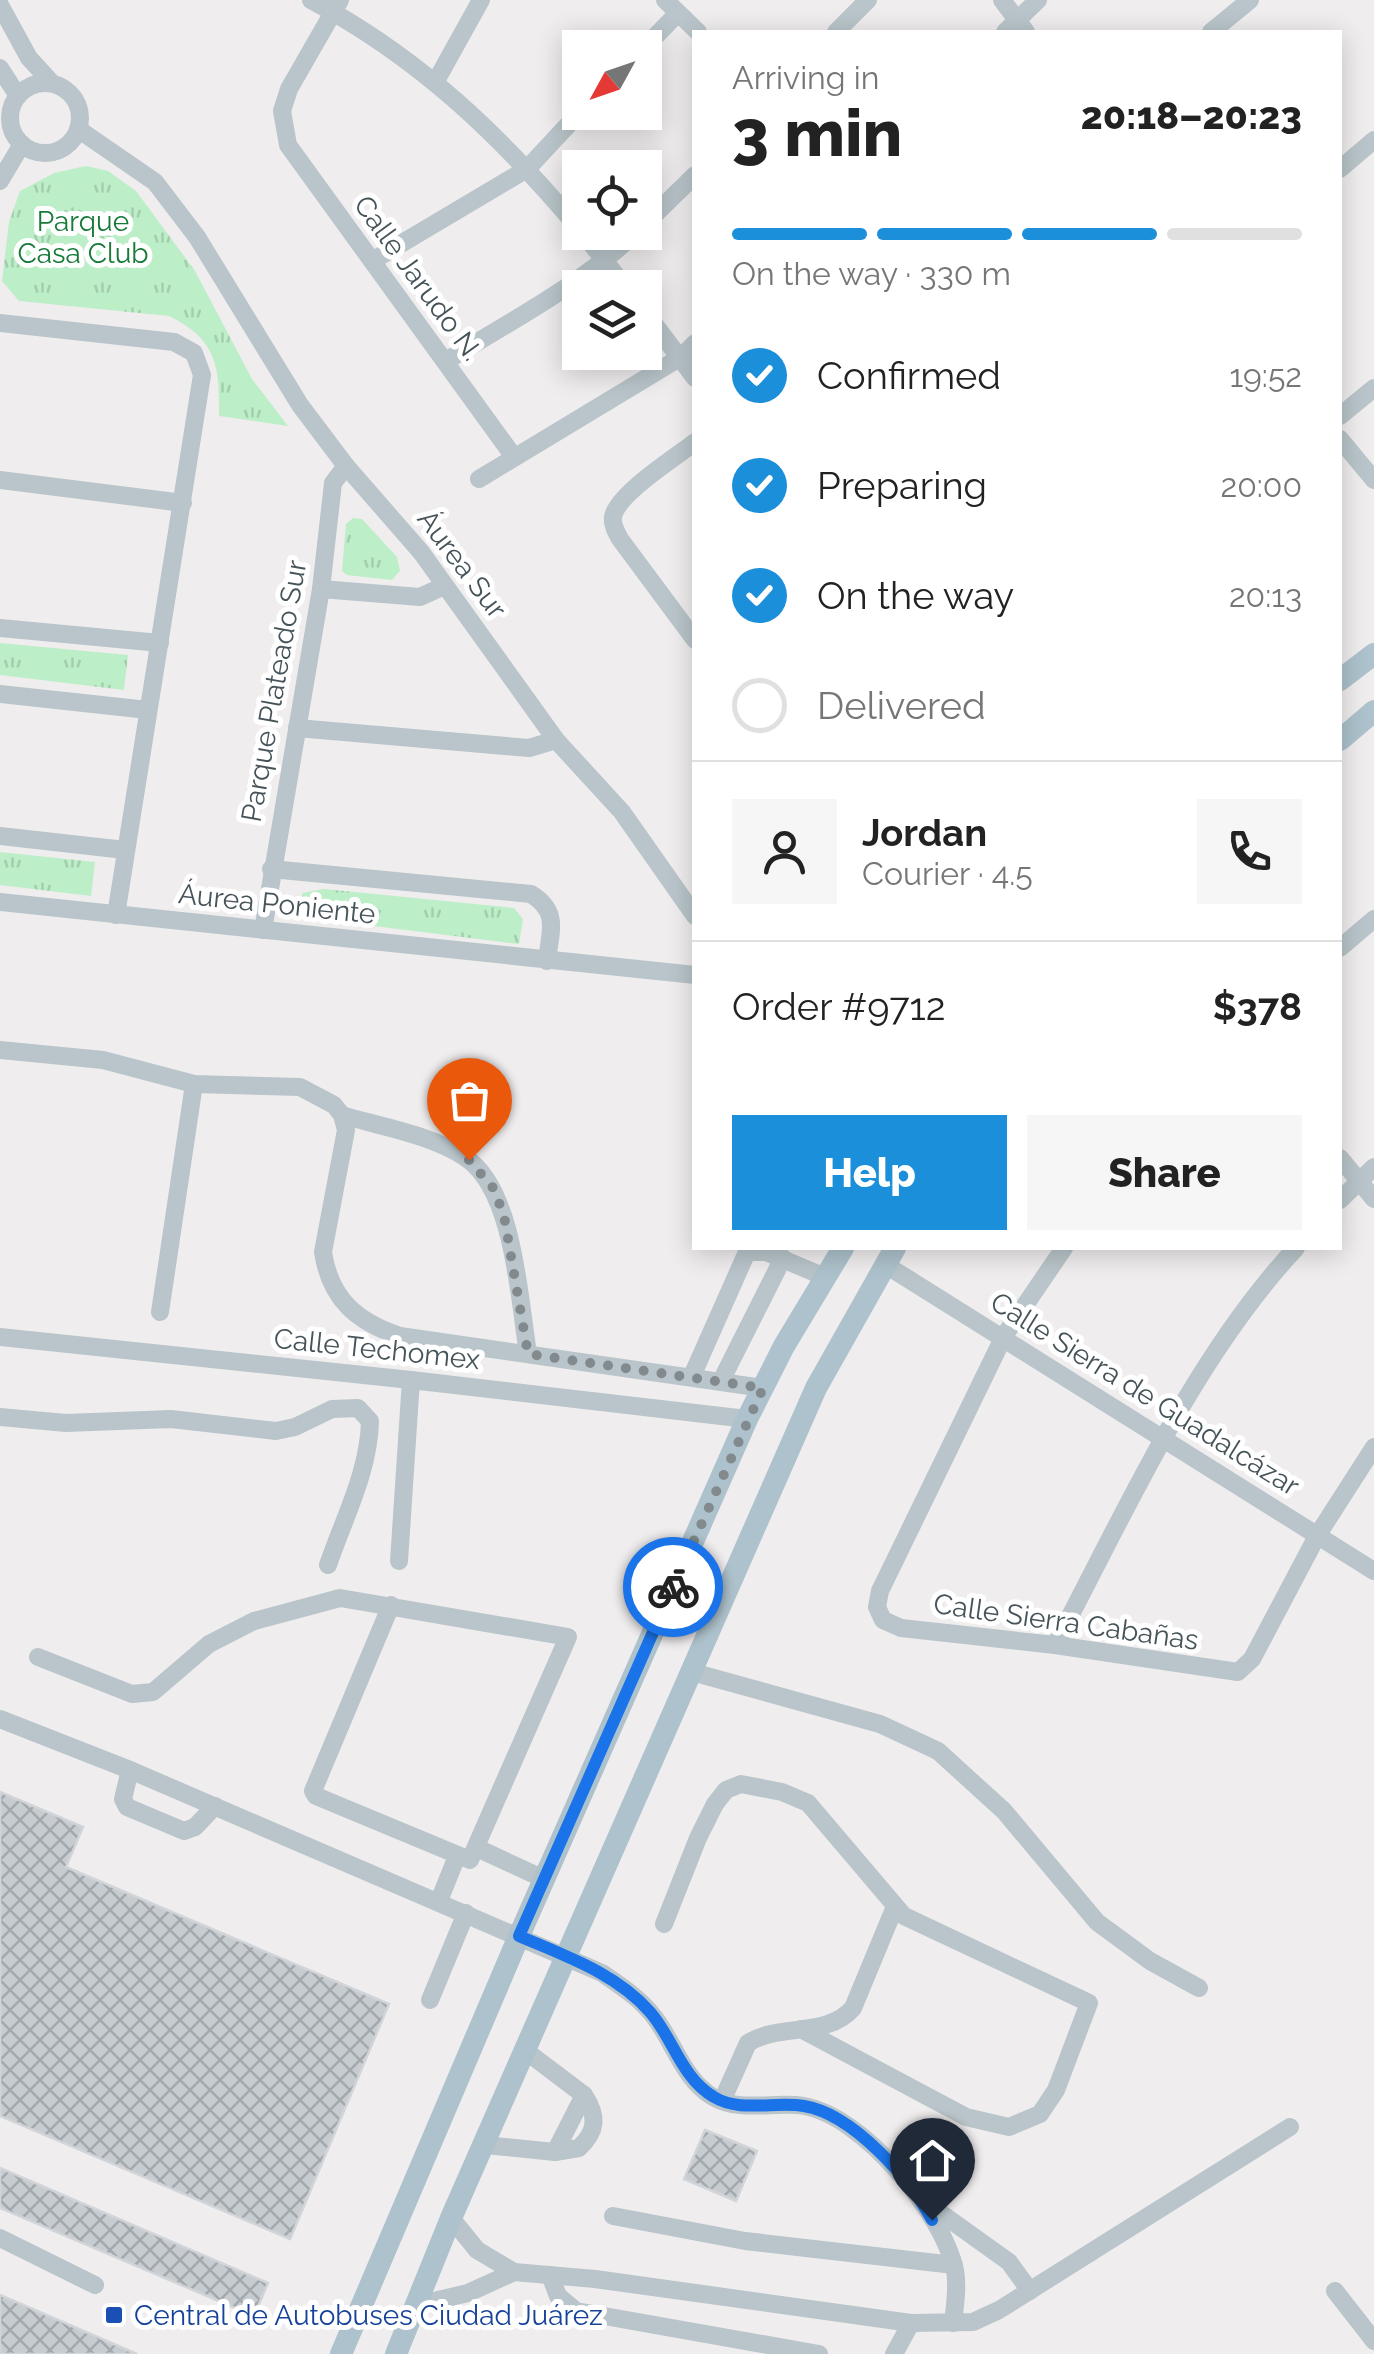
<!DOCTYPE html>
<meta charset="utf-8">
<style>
:root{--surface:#fff;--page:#f6f6f6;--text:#222;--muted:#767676;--line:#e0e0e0;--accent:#1c8fdb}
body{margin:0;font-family:Raleway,sans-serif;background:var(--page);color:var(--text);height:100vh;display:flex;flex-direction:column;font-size:38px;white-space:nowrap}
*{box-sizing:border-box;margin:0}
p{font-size:32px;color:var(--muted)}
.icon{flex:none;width:55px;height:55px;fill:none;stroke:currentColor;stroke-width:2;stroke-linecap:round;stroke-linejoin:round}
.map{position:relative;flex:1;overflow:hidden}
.side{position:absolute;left:692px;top:30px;width:650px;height:1220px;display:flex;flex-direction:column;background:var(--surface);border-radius:0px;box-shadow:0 5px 25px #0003}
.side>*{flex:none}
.needle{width:65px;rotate:230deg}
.fabs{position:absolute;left:562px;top:30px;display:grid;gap:20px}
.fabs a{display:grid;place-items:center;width:100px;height:100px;border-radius:0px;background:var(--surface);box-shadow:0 5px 25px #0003;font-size:50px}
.pin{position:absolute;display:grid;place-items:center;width:85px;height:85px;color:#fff;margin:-102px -42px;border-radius:50% 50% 50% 0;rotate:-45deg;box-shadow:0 0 10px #0007}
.pin .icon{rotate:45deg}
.courier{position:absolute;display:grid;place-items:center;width:100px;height:100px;margin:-50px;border:8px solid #1a73e8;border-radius:50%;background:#fff;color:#222;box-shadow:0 2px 12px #0007}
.headline em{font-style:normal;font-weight:800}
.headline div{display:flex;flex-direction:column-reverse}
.headline{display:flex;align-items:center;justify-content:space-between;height:170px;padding:0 40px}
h1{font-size:65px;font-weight:800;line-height:75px}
.bar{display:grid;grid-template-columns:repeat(4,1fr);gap:15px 10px;align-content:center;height:120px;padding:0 40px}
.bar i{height:12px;border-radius:8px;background:var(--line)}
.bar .active{background:var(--accent)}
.bar p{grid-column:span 4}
.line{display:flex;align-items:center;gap:25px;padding:0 40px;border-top:2px solid var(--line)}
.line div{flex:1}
.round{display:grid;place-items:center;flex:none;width:105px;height:105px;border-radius:0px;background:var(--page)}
ol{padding:0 40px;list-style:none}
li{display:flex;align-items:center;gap:30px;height:110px}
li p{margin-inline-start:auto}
li .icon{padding:10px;border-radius:50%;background:var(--accent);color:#fff;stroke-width:4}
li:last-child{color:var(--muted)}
li i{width:55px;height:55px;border:5px solid var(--line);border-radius:50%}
.action{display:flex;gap:20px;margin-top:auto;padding:20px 40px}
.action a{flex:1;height:115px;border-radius:0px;background:var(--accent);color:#fff;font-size:40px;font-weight:800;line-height:115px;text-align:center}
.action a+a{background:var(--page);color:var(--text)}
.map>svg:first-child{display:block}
.grass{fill:url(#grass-tufts)}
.building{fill:url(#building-cross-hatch);stroke:#d1d5d9;stroke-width:2.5}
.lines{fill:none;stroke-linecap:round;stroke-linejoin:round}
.minor{stroke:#b9c5ca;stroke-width:18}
.major{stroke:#adc2cc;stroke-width:22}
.done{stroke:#828a8e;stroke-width:10;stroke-dasharray:0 18}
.route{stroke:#1a73e8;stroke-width:12}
.transit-dot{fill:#1a4fb4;stroke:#fff;stroke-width:4}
.labels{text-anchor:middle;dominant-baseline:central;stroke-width:10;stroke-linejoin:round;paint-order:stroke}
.park-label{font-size:28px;fill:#187a39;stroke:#fff}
.street-label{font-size:28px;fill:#46545a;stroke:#fff}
.transit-label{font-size:28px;fill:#164399;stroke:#fff;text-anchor:start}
</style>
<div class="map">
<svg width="1374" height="2354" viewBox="0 0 1374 2354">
<defs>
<pattern id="grass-tufts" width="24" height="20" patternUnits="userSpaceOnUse" patternTransform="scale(2.5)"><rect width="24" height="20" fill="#bceec7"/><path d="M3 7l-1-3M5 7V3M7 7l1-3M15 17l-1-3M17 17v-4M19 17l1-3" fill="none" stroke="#a3cead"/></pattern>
<pattern id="building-cross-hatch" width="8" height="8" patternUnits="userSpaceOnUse" patternTransform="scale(2.5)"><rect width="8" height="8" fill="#c7ccd0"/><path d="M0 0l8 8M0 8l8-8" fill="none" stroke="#a3a8ac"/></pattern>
</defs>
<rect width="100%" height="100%" fill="#f0edee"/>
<g class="grass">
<path d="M86,166l22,5 28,20 59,80 57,108 36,47 -69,-10c1,-48 -2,-77 -50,-100l-150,-15 -17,-20 7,-59 11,-31 34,-18z"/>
<polygon points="353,518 362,519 397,557 400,571 392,580 347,575 342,571 346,524"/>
<polygon points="0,643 128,655 124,690 0,675"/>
<polygon points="0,852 95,862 91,896 0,885"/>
<polygon points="324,889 514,908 523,919 519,944 302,917 302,893"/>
</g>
<g class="building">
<polygon points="0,1792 83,1827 66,1867 389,2004 290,2239 0,2116"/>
<polygon points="705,2130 757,2151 736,2201 684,2179"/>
<polygon points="0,2168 268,2283 254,2316 0,2208"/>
<polygon points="0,2295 137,2354 0,2354"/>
</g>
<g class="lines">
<g class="minor">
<path d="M311,0c109,58 190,136 269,230"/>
<polyline points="340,0 289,89 282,111 288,145 514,457"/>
<polyline points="665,0 698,32"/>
<polyline points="1002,0 1026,32"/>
<polyline points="0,5 29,58 52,83"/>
<polyline points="836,32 868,0"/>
<polyline points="1005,32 1038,0"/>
<polyline points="1211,32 1250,0"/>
<polyline points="644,48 678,13"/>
<polyline points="0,68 18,96"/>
<polyline points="436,81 481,0"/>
<circle cx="45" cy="118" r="35"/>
<polyline points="78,129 155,182 197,237 300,405 346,466 421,552 556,740 622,812 695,916"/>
<polyline points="1340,169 1374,140"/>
<polyline points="0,181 22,144"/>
<polyline points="645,224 695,175"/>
<polyline points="582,232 626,288"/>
<polyline points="372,261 527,169 580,112"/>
<polyline points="645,312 695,378"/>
<polyline points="0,323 174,342 194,353 202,375 116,915"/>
<path d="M446,361c65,-40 134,-76 191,-129"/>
<polyline points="1340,416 1374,388"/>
<polyline points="1340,439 1374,480"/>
<path d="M695,442c-19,15 -78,52 -82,75 -1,8 3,15 7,22l75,101"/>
<polyline points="479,479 681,357 695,343"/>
<polyline points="0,480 183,503"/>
<polyline points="321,589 420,597 444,586"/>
<polyline points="0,628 160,643"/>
<polyline points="0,694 148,710"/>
<polyline points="297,728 529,748 556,740"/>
<polyline points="0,836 125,850"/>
<path d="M271,869l260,25c29,18 19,37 16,67"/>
<polyline points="0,902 695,975"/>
<polyline points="263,930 321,589 333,483 346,466"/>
<polyline points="1340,948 1374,919"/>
<path d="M0,1050l103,10 91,24 106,3 34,18 8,10 4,15 -23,122c7,47 34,70 77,84l363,52"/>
<path d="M342,1115c40,12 90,20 124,43 48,32 53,141 62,195"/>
<polyline points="1340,1158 1374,1199"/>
<polyline points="1340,1200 1374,1167"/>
<polyline points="1064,1248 1004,1336 880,1591 877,1607 883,1620 901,1628 1055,1645 1238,1672 1252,1659 1317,1536 1374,1447"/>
<polyline points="886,1265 1374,1571"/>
<polyline points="160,1312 194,1084"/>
<polyline points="0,1337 411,1380 747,1419"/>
<polyline points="692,1376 747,1252 766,1252 825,1277"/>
<polyline points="721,1381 783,1258"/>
<path d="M0,1417l66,6 105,-4 105,12 19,-4 37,-18 26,-1 12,13c-1,50 -26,97 -42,144"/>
<polyline points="399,1561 411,1380"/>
<path d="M1055,1645c70,-132 139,-288 241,-397"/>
<polyline points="38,1657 132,1694 153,1692 209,1644 254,1621 340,1598 568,1637 470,1860 316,1796 313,1791 391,1605"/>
<polyline points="692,1672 880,1724 938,1751 1004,1811 1097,1922 1150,1961 1199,1988"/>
<path d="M0,1719l130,51 472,203c19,13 39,26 53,45 19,25 29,62 58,79 27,16 62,4 91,9 59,10 139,107 151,164 3,17 0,35 -2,53"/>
<polyline points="130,1770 123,1799 127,1807 184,1831 195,1827 215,1806"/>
<polyline points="477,1848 544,1879"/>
<polyline points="439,1901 457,1856"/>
<polyline points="664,1924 698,1838 715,1804 726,1790 741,1784 782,1792 808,1803 904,1916 1089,2003 1056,2090 1040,2114 1009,2127 966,2117 801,2029"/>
<polyline points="430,2000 466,1913"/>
<path d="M722,2101l26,-58c32,-20 79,-5 105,-35l41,-99"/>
<polyline points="485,2145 555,2152 584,2095 527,2052"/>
<path d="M555,2152l24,-4c18,-17 19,-32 5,-53"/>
<polyline points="928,2204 1009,2262 1030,2291"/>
<polyline points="613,2216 745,2241 954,2265"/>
<polyline points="451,2218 477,2250 514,2272 595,2279 911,2323 973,2322 999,2310 1290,2127"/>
<polyline points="0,2238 95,2285"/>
<polyline points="550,2275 558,2296 576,2311 819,2354"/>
<polyline points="1335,2291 1374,2341"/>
<polyline points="417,2305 468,2293 514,2272"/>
<polyline points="894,2354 911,2323"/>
</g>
<g class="major">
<polyline points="1340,680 1374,654"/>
<polyline points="1340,740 1374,711"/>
<polyline points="341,2354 519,1936 747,1419 784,1346 843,1248"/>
<polyline points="396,2354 451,2218 816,1388 895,1248"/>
</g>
</g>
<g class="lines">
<polyline class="done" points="469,1160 494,1189 504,1216 528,1354 763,1388 673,1587"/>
<path class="route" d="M673,1587l-154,349c46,20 97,37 131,76 23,26 32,67 64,85 26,16 61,4 90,9 49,8 106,73 128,114"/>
</g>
<rect class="transit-dot" x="104" y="2305" width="20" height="20" rx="5"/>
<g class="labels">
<g class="park-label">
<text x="83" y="221">Parque<tspan x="83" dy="32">Casa Club</tspan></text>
</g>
<g class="street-label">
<text transform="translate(418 278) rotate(54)">Calle Jarudo N.</text>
<text transform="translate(462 564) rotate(53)">Áurea Sur</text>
<text transform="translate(274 691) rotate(-80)">Parque Plateado Sur</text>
<text transform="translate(277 904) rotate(6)">Áurea Poniente</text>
<text transform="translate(377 1349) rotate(6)">Calle Techomex</text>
<text transform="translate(1145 1394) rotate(32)">Calle Sierra de Guadalcázar</text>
<text transform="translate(1066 1622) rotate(8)">Calle Sierra Cabañas</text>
</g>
<g class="transit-label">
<text x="134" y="2315">Central de Autobuses Ciudad Juárez</text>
</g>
</g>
</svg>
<div class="fabs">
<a><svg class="needle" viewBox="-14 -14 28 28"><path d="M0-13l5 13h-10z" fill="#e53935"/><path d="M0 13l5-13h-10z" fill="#767676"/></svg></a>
<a><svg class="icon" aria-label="locate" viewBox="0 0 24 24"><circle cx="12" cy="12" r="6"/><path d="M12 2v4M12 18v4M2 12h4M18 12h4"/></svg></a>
<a><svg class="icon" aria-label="layers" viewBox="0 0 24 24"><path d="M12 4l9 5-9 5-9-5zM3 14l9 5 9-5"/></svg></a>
</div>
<div class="pin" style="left:469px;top:1160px;background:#ea580c"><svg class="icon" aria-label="bag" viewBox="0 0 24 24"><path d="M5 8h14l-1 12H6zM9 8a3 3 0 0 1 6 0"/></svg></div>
<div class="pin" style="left:932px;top:2220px;background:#1f2937"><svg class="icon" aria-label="home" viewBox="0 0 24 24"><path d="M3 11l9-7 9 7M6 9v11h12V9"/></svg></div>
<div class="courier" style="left:673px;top:1587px"><svg class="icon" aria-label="bike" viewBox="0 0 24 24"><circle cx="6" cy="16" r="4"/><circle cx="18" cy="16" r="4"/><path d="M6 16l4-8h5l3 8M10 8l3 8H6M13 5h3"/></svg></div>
<section class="side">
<div class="headline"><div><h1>3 min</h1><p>Arriving in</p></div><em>20:18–20:23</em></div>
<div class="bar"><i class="active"></i><i class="active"></i><i class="active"></i><i></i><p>On the way · 330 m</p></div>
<ol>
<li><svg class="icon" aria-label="check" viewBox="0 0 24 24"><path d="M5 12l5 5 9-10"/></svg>Confirmed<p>19:52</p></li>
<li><svg class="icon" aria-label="check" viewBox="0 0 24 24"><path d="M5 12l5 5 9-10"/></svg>Preparing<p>20:00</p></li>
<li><svg class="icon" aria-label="check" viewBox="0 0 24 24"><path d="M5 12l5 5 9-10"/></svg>On the way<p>20:13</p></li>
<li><i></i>Delivered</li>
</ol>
<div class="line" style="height:180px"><a class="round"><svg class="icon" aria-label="person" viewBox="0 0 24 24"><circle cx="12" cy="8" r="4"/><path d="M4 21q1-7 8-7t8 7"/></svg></a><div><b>Jordan</b><p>Courier · 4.5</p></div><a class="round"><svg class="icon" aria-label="phone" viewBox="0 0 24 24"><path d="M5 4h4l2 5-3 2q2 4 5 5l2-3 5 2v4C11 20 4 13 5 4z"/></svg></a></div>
<div class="line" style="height:130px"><div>Order #9712</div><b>$378</b></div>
<div class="action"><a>Help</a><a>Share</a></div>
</section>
</div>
